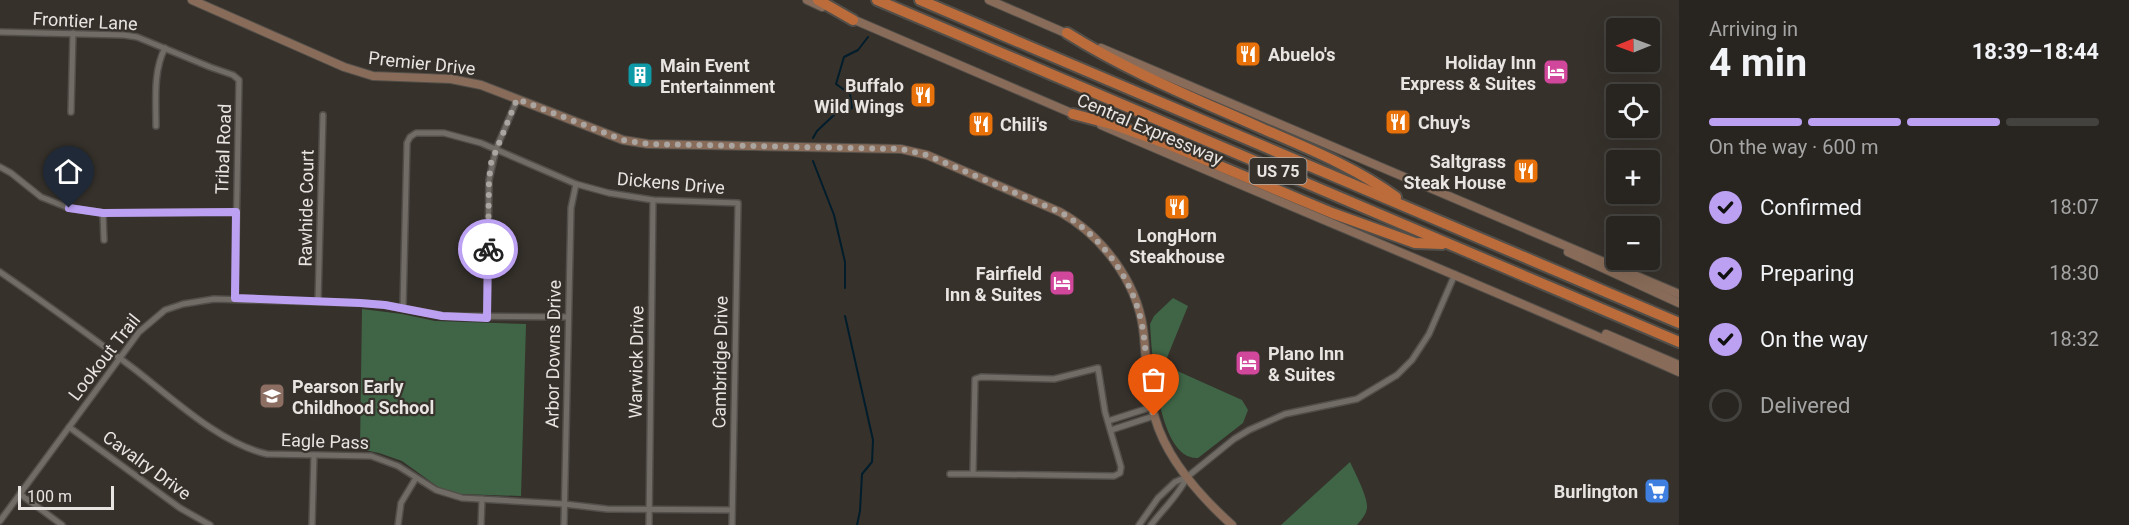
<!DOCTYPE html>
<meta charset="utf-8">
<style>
:root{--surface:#282520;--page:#34312d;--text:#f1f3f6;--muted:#a5a5a5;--line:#44423e;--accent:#bca0f2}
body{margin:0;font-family:Roboto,sans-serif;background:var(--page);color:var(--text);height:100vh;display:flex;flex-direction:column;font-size:22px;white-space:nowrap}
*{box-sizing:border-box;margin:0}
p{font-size:20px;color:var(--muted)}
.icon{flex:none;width:33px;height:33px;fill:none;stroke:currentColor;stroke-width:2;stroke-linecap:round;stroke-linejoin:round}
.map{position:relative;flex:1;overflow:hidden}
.side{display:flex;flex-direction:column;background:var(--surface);width:450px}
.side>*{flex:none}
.needle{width:39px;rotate:269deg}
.tools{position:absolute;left:1606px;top:18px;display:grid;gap:12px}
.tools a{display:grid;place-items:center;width:54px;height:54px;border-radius:6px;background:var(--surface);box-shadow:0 6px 24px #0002,0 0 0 2px var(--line);font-size:30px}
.scale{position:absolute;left:18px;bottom:15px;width:96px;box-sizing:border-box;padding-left:6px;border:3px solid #e8e4e1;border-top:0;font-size:16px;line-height:21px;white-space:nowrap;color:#e8e4e1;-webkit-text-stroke:4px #36312b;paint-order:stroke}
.pin{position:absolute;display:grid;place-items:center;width:51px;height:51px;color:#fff;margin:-62px -26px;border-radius:50% 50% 50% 0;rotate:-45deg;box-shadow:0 0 6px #0007}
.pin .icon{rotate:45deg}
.courier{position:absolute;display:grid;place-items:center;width:60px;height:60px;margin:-30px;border:4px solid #bca0f2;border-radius:50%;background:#fff;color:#222;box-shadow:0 2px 8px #0007}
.overview em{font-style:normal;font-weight:700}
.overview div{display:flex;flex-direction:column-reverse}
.overview{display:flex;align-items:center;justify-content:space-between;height:102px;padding:0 30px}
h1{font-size:39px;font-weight:700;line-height:45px}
.bar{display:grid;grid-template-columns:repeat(4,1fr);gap:9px 6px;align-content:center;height:72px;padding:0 30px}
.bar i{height:8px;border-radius:4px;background:var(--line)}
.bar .active{background:var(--accent)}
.bar p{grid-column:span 4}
ol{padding:0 30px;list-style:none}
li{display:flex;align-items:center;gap:18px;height:66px}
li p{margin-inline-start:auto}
li .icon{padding:6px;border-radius:50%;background:var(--accent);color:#111;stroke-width:4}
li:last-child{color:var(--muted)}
li i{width:33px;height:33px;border:3px solid var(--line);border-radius:50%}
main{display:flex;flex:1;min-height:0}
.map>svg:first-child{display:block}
.green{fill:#3f6546}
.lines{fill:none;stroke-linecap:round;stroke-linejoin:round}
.stream{stroke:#011d2b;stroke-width:2}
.street-casing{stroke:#524e49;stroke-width:8}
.secondary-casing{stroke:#524e49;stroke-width:10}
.highway-casing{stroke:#524e49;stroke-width:14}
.street{stroke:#726c66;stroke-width:5}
.secondary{stroke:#886c59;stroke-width:8}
.highway{stroke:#bc6c3a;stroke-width:10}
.done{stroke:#aaa5a1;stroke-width:6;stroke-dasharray:0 10.8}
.route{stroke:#bca0f2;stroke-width:8}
.labels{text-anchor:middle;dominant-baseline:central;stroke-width:4.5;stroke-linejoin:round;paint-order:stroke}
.shield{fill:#36312b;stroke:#b3aeaa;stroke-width:1.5}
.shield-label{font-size:16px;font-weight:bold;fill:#e8e4e1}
.street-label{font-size:18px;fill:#e8e4e1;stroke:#36312b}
.poi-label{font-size:18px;font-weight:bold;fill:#e8e4e1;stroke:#36312b;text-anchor:start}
</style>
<main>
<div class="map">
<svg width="1679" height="525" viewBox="0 0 1679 525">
<rect width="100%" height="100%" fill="#36312b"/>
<g class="green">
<path d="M1173,298l15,8 -24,59 78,35 6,10 -5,13 -45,35c-41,2 -46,-106 -48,-134l4,-8z"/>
<polygon points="362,309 402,314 435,321 526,324 521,496 460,494 441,489 402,461 379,453 360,449"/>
<path d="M1350,462c5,11 18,35 17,46 -1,7 -6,12 -10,17h-76z"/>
</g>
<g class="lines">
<g class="stream">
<polyline points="813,138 817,131 836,113 852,108 850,94 836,84 844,57 858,50 868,37"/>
<polyline points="813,161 834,215 845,262 845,288"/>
<polyline points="845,316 873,440 872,462 862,474 860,511 857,525"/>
</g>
<g class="street-casing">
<g id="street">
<polyline points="0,32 124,35 137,37 210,67 233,75 239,80 235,299"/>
<polyline points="71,112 73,33"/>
<path d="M156,126c0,-26 -3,-55 9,-78"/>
<polyline points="0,167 11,173 41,197 69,208 103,213 236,212"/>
<polyline points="103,213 104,240"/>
<path d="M0,272c45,31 89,63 133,96 38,29 87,76 134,86l104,2 27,10 38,24 26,8 102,6 43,5 125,1"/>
<polyline points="318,301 323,115"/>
<polyline points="403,308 407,143 410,137 416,133 444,133 481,143 576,184 609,193 653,200 738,203 732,525"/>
<polyline points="487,318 489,180 496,149 517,100"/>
<polyline points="1108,421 1152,407"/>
<polyline points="69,427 180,508 210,525"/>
<polyline points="1111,430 1154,416"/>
<polyline points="950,474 973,474 1114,476 1120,473 1121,467 1105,412 1098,368 1054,379 981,377 975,379 973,474"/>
<polyline points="20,494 62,525"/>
<polyline points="0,521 139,332 165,310 183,304 214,299 360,303 385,305 444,316 568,317"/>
<polyline points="312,525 314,455"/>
<polyline points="398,525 401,503 416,478"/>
<polyline points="481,525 482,499"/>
<polyline points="564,525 571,208 576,184"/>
<polyline points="649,525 653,200"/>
<polyline points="1139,525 1158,498 1175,482 1187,477 1234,439 1249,430 1285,414 1357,399 1397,375 1412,360 1429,334 1455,274"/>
<path d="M1151,525c12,-16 28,-30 36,-48"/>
</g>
</g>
<g class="secondary-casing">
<g id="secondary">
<path d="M192,0l152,67 29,9 78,3 30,6 142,55 25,4 253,5 26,6 133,57c41,23 76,68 83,116 4,30 2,61 12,90 12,42 46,79 77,107"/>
<polyline points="807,0 822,7"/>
<polyline points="989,0 1070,35"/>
<polyline points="850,18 1076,115"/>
<polyline points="1101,48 1679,294"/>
<path d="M1101,125c192,83 386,162 578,247"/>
<polyline points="1568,252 1679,303"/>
<polyline points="1606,334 1679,365"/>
</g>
</g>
<g class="highway-casing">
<g id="highway">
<polyline points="818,0 853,20"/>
<polyline points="877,0 1679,342"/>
<polyline points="920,0 1679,323"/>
<path d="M1067,33c62,39 127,65 194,95 46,20 94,39 135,69"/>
<polyline points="1073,114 1115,125 1165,143 1332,213 1415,243 1442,244"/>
</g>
</g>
<use href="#street" class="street"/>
<use href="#secondary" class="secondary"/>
<use href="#highway" class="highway"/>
</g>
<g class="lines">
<path class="done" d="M488,249l1,-69 2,-17 26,-64 106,41 25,4 253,5 26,6 135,58c40,24 71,66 80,112 6,31 3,59 12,91"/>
<polyline class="route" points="69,208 103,213 236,212 235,298 360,303 385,305 442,316 487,318 488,249"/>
</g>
<defs>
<g id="restaurant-square" transform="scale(1.35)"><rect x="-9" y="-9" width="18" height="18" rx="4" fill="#e8710a" stroke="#36312b"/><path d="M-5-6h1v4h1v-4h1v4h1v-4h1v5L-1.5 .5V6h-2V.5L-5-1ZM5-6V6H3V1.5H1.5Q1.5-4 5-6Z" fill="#fff"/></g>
<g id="hotel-square" transform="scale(1.35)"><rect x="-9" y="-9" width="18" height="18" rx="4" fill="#d1479c" stroke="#36312b"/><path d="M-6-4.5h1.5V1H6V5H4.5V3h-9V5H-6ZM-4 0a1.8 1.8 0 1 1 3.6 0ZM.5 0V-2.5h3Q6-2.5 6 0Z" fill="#fff"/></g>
<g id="building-square" transform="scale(1.35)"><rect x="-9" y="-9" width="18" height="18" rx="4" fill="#0f9aa8" stroke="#36312b"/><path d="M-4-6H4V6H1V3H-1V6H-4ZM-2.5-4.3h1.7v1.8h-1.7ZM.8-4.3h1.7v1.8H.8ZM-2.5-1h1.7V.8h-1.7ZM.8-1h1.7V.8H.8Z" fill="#fff"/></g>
<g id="school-square" transform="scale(1.35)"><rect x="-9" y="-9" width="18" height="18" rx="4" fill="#8d6e63" stroke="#36312b"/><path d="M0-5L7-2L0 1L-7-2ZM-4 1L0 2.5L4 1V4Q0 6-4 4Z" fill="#fff"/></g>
<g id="supermarket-square" transform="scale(1.35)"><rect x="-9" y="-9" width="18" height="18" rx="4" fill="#3f7fe0" stroke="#36312b"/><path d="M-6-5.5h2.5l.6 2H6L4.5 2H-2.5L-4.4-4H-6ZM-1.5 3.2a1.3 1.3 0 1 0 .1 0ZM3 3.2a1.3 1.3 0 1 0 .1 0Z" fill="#fff"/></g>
</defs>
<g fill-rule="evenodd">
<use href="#restaurant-square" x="1248" y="54"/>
<use href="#hotel-square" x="1556" y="72"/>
<use href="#building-square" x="640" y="75"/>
<use href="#restaurant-square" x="923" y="95"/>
<use href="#restaurant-square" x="1398" y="122"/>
<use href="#restaurant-square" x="981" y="124"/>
<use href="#restaurant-square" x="1526" y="171"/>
<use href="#restaurant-square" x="1177" y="207"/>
<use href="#hotel-square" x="1062" y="283"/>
<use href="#hotel-square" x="1248" y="363"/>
<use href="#school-square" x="272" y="396"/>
<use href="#supermarket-square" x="1657" y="491"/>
</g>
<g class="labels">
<rect class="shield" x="1249.5" y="158" width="57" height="26" rx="4.5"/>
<g class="shield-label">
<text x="1278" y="171">US 75</text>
</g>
<g class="street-label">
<text transform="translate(85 21) rotate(3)">Frontier Lane</text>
<text transform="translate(422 63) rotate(6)">Premier Drive</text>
<text transform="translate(1150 129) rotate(23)">Central Expressway</text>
<text transform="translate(223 149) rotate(-88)">Tribal Road</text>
<text transform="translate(671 183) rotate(5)">Dickens Drive</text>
<text transform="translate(306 208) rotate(-89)">Rawhide Court</text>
<text transform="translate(553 354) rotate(-89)">Arbor Downs Drive</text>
<text transform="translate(104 357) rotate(-52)">Lookout Trail</text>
<text transform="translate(636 362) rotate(-89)">Warwick Drive</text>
<text transform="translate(720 362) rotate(-89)">Cambridge Drive</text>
<text transform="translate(325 441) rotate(2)">Eagle Pass</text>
<text transform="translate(147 465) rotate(36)">Cavalry Drive</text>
</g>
<g class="poi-label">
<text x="1268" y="54">Abuelo's</text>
<text x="1536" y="62" text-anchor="end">Holiday Inn<tspan x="1536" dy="21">Express &amp; Suites</tspan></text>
<text x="660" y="65">Main Event<tspan x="660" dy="21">Entertainment</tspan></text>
<text x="904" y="85" text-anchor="end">Buffalo<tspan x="904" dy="21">Wild Wings</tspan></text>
<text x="1418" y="122">Chuy's</text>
<text x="1000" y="124">Chili's</text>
<text x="1506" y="161" text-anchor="end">Saltgrass<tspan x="1506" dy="21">Steak House</tspan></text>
<text x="1177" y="235" text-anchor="middle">LongHorn<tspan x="1177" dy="21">Steakhouse</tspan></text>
<text x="1042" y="273" text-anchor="end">Fairfield<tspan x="1042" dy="21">Inn &amp; Suites</tspan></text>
<text x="1268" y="353">Plano Inn<tspan x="1268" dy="21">&amp; Suites</tspan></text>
<text x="292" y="386">Pearson Early<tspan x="292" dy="21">Childhood School</tspan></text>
<text x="1638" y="491" text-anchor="end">Burlington</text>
</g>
</g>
</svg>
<div class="tools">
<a><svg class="needle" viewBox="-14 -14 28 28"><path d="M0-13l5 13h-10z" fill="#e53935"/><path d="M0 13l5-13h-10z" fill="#a5a5a5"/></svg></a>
<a><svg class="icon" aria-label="locate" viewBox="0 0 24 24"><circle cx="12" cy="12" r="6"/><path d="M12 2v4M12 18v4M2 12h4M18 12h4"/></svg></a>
<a>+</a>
<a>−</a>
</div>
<div class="scale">100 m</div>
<div class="pin" style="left:1154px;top:416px;background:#ea580c"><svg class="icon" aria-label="bag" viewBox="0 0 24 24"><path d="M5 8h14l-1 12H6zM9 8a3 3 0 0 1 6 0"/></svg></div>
<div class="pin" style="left:69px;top:208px;background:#1f2937"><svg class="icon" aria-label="home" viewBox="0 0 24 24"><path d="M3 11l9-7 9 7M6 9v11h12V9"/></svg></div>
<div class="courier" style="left:488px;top:249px"><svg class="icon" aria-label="bike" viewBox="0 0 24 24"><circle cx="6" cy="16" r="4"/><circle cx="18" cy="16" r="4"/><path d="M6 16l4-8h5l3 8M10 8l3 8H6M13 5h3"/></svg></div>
</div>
<section class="side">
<div class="overview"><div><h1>4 min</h1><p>Arriving in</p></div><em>18:39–18:44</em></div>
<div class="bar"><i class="active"></i><i class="active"></i><i class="active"></i><i></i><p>On the way · 600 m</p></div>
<ol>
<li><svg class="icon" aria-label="check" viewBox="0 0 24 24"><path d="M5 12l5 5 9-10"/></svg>Confirmed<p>18:07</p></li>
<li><svg class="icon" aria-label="check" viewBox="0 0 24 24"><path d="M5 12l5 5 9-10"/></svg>Preparing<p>18:30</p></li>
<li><svg class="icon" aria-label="check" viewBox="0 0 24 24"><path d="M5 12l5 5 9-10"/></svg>On the way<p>18:32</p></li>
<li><i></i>Delivered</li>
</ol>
</section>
</main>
